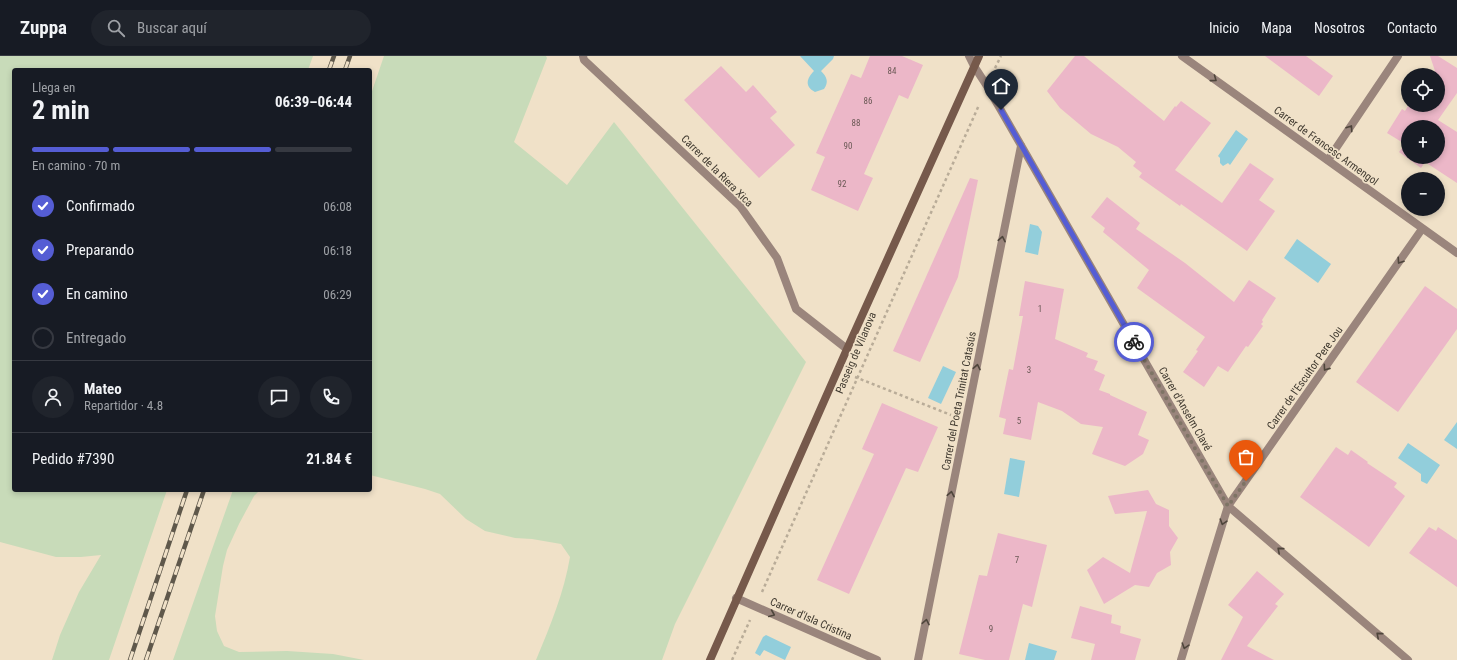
<!DOCTYPE html>
<html lang="es">
<meta charset="utf-8">
<style>
:root{--surface:#171b24;--page:#20242c;--text:#f1f3f6;--muted:#9ea1a6;--line:#363941;--accent:#555dd4}
body{margin:0;font-family:"Roboto Condensed",sans-serif;background:var(--page);color:var(--text);height:100vh;display:flex;flex-direction:column;font-size:15px;white-space:nowrap}
*{box-sizing:border-box;margin:0}
p{font-size:13px;color:var(--muted)}
.icon{flex:none;width:22px;height:22px;fill:none;stroke:currentColor;stroke-width:2;stroke-linecap:round;stroke-linejoin:round}
.map{position:relative;flex:1;overflow:hidden}
.drawer{position:absolute;left:12px;top:12px;width:360px;height:424px;display:flex;flex-direction:column;background:var(--surface);border-radius:4px;box-shadow:0 2px 6px #0003}
.drawer>*{flex:none}
.buttons{position:absolute;left:1401px;top:12px;display:grid;gap:8px}
.buttons a{display:grid;place-items:center;width:44px;height:44px;border-radius:50%;background:var(--surface);box-shadow:0 2px 6px #0003;font-size:20px}
.pin{position:absolute;display:grid;place-items:center;width:34px;height:34px;color:#fff;margin:-41px -17px;border-radius:50% 50% 50% 0;rotate:-45deg;box-shadow:0 0 4px #0007}
.pin .icon{rotate:45deg}
.courier{position:absolute;display:grid;place-items:center;width:40px;height:40px;margin:-20px;border:3px solid #555dd4;border-radius:50%;background:#fff;color:#222;box-shadow:0 1px 5px #0007}
.summary em{font-style:normal;font-weight:700}
.summary div{display:flex;flex-direction:column-reverse}
.summary{display:flex;align-items:center;justify-content:space-between;height:68px;padding:0 20px}
h1{font-size:26px;font-weight:700;line-height:30px}
.bar{display:grid;grid-template-columns:repeat(4,1fr);gap:6px 4px;align-content:center;height:48px;padding:0 20px}
.bar i{height:5px;border-radius:3px;background:var(--line)}
.bar .selected{background:var(--accent)}
.bar p{grid-column:span 4}
.line{display:flex;align-items:center;gap:10px;padding:0 20px;border-top:1px solid var(--line)}
.line div{flex:1}
.round{display:grid;place-items:center;flex:none;width:42px;height:42px;border-radius:21px;background:var(--page)}
ol{padding:0 20px;list-style:none}
li{display:flex;align-items:center;gap:12px;height:44px}
li p{margin-inline-start:auto}
li .icon{padding:4px;border-radius:50%;background:var(--accent);color:#fff;stroke-width:4}
li:last-child{color:var(--muted)}
li i{width:22px;height:22px;border:2px solid var(--line);border-radius:50%}
header{display:flex;align-items:center;gap:24px;box-sizing:border-box;height:56px;padding:0 20px;background:var(--surface);border-bottom:1px solid var(--line)}
header strong{font-size:19px}
nav{display:flex;gap:22px;margin-inline-start:auto;font-size:14px}
.search{width:280px;height:36px;background:var(--page);display:flex;align-items:center;gap:10px;box-sizing:border-box;padding:0 14px;border-radius:22px;color:var(--muted);font-size:15px}
.map>svg:first-child{display:block}
.green{fill:#c8dbb9}
.water{fill:#92cedb}
.building{fill:#ecb7c8;fill-rule:evenodd}
.lines{fill:none;stroke-linecap:round;stroke-linejoin:round}
.path{stroke:#b9ac98;stroke-width:2.5;stroke-dasharray:3 3;stroke-linecap:butt}
.street{stroke:#9a857c;stroke-width:8}
.secondary{stroke:#76594b;stroke-width:8}
.rail-casing{stroke:#5f584b;stroke-width:4.5}
.rail{stroke:#f0e1c8;stroke-width:3;stroke-dasharray:9;stroke-linecap:butt}
.oneway{stroke:#4e453b}
.done{stroke:#7e7465;stroke-width:4;stroke-dasharray:0 7.2}
.route{stroke:#555dd4;stroke-width:5}
.labels{text-anchor:middle;dominant-baseline:central;stroke-width:3.5;stroke-linejoin:round;paint-order:stroke}
.number-label{font-size:9px;fill:#6b5956}
.street-label{font-size:11px;fill:#403a30;stroke:#f0e1c8}
</style>
<header>
<strong>Zuppa</strong>
<div class="search"><svg class="icon" aria-label="search" viewBox="0 0 24 24"><circle cx="10" cy="10" r="6"/><path d="M15 15l6 6"/></svg>Buscar aquí</div>
<nav><a>Inicio</a><a>Mapa</a><a>Nosotros</a><a>Contacto</a></nav>
</header>
<div class="map">
<svg width="1457" height="604" viewBox="0 0 1457 604">
<rect width="100%" height="100%" fill="#f0e1c8"/>
<g class="green">
<polygon points="0,0 313,0 308,14 14,14 14,434 167,434 109,604 52,604 60,579 79,536 101,499 81,501 56,501 0,486"/>
<path d="M384,0h162l1,2 -33,84 53,43 47,-63 192,240 -131,262 -13,36h-126c14,-34 28,-67 34,-103l-9,-13 -29,-5 -17,-1 -30,-7 -19,-12 -26,-25 -15,-5 -55,-14v-378z"/>
<polygon points="233,434 260,434 254,440 239,468 227,494 223,510 215,560 217,575 224,590 239,596 287,595 333,598 364,604 173,604"/>
</g>
<g class="water">
<path d="M800,0h34l-1,3 -12,12c6,6 8,11 3,18l-9,3c-11,-6 -8,-14 -1,-21z"/>
<polygon points="1236,74 1248,83 1230,109 1228,107 1223,110 1220,107 1220,102 1218,100"/>
<polygon points="1030,168 1038,170 1042,176 1038,199 1025,196"/>
<polygon points="1297,183 1331,208 1318,227 1284,202"/>
<polygon points="943,310 956,316 941,348 928,342"/>
<polygon points="1457,366 1457,393 1444,384"/>
<polygon points="1408,387 1440,409 1427,428 1421,425 1421,418 1398,402"/>
<polygon points="1010,402 1025,405 1019,441 1004,438"/>
<polygon points="766,579 791,591 785,604 764,594 760,600 755,597 763,581"/>
<polygon points="1029,587 1057,595 1054,604 1025,604"/>
</g>
<g class="building">
<polygon points="870,0 902,0 923,9 908,43 899,39 864,118 873,122 858,155 811,134 825,101 816,97 851,18 861,22"/>
<polygon points="1075,0 1084,0 1164,65 1175,50 1176,51 1181,45 1211,67 1175,114 1222,147 1250,107 1274,123 1259,144 1275,155 1247,195 1181,148 1180,150 1139,121 1142,117 1133,110 1136,106 1118,91 1091,78 1060,52 1047,35"/>
<polygon points="1265,0 1306,0 1333,20 1319,40"/>
<path d="M1430,0h8l19,12v25l-19,27 19,12v51l-32,-21 -4,6 -22,-16 6,-8 -18,-11 15,-24 3,2 3,-5 3,2 2,-3h25v-30h-5l2,-4zM1408,71h30v30h-30z"/>
<polygon points="721,10 746,36 753,29 777,56 770,62 795,89 759,122 684,44"/>
<polygon points="970,122 978,124 958,221 920,306 893,295"/>
<polygon points="1107,141 1140,167 1136,173 1185,207 1234,246 1249,224 1276,242 1262,264 1263,266 1261,268 1263,270 1248,291 1246,290 1228,316 1218,310 1204,331 1183,316 1198,295 1196,294 1205,281 1137,232 1149,214 1103,176 1105,172 1091,161"/>
<polygon points="1025,225 1064,233 1055,283 1088,297 1086,301 1098,305 1094,314 1105,319 1099,334 1110,338 1110,339 1147,356 1138,379 1149,384 1143,398 1125,410 1092,398 1103,371 1081,368 1062,355 1038,346 1031,384 1003,378 1006,363 999,361 1009,313 1013,314 1023,260 1019,260"/>
<polygon points="1425,230 1457,253 1457,273 1398,356 1356,326"/>
<polygon points="882,347 938,371 918,416 906,412 849,538 817,524 874,398 862,393"/>
<polygon points="1336,391 1348,399 1351,394 1368,406 1367,407 1397,427 1394,431 1405,440 1369,491 1300,441"/>
<polygon points="1148,434 1156,448 1169,454 1169,470 1178,482 1170,496 1171,509 1157,517 1149,531 1135,529 1104,548 1087,514 1103,501 1130,517 1147,455 1115,458 1108,440"/>
<polygon points="1429,471 1436,475 1438,471 1457,484 1457,531 1409,497"/>
<polygon points="998,477 1047,489 1032,551 1023,548 1009,604 985,604 959,598 979,519 987,520"/>
<polygon points="1257,515 1284,538 1275,548 1278,550 1247,590 1274,604 1221,604 1243,561 1228,549"/>
<polygon points="1080,550 1112,559 1111,567 1121,570 1120,577 1141,583 1135,604 1091,604 1095,588 1071,582"/>
</g>
<g class="lines">
<g class="path">
<polyline points="995,12 1001,0"/>
<polyline points="855,321 951,359"/>
<polyline points="762,536 979,49"/>
<polyline points="732,604 750,564"/>
</g>
<g class="street">
<polyline points="583,0 584,4 740,150 777,202 796,253 847,293"/>
<polyline points="969,0 974,10 987,30 1228,450 1408,604"/>
<polyline points="1182,0 1457,197"/>
<polyline points="1328,104 1398,0"/>
<polyline points="736,542 877,604"/>
<polyline points="918,604 1021,90"/>
<polyline points="1181,604 1228,450 1422,173"/>
</g>
<polyline class="secondary" points="710,604 847,293 979,0"/>
<g class="rail-casing">
<g id="rail">
<polyline points="329,14 334,0"/>
<polyline points="345,14 350,0"/>
<polyline points="130,604 187,434"/>
<polyline points="146,604 204,434"/>
</g>
</g>
<use href="#rail" class="rail"/>
</g>
<defs><path id="oneway-chevron" d="M-2-3.5L2.5 0L-2 3.5" fill="none" stroke-width="1.6" stroke-linecap="round" stroke-linejoin="round"/></defs>
<g class="oneway">
<use href="#oneway-chevron" transform="translate(1214 23) rotate(36)"/>
<use href="#oneway-chevron" transform="translate(1350 72) rotate(-56)"/>
<use href="#oneway-chevron" transform="translate(1002 183) rotate(-79)"/>
<use href="#oneway-chevron" transform="translate(1400 205) rotate(124)"/>
<use href="#oneway-chevron" transform="translate(977 311) rotate(-79)"/>
<use href="#oneway-chevron" transform="translate(1326 312) rotate(125)"/>
<use href="#oneway-chevron" transform="translate(951 438) rotate(-79)"/>
<use href="#oneway-chevron" transform="translate(1223 466) rotate(107)"/>
<use href="#oneway-chevron" transform="translate(1280 494) rotate(-139)"/>
<use href="#oneway-chevron" transform="translate(772 558) rotate(23)"/>
<use href="#oneway-chevron" transform="translate(926 566) rotate(-79)"/>
<use href="#oneway-chevron" transform="translate(1379 579) rotate(-139)"/>
<use href="#oneway-chevron" transform="translate(1185 590) rotate(107)"/>
</g>
<g class="lines">
<polyline class="done" points="1134,286 1228,450 1246,425"/>
<polyline class="route" points="1001,54 1134,286"/>
</g>
<g class="labels">
<g class="number-label">
<text x="892" y="15">84</text>
<text x="868" y="45">86</text>
<text x="856" y="67">88</text>
<text x="848" y="90">90</text>
<text x="842" y="128">92</text>
<text x="1040" y="253">1</text>
<text x="1029" y="314">3</text>
<text x="1019" y="365">5</text>
<text x="1017" y="504">7</text>
<text x="991" y="573">9</text>
</g>
<g class="street-label">
<text transform="translate(1326 90) rotate(36)">Carrer de Francesc Armengol</text>
<text transform="translate(717 115) rotate(45)">Carrer de la Riera Xica</text>
<text transform="translate(856 297) rotate(-67)">Passeig de Vilanova</text>
<text transform="translate(1305 322) rotate(-55)">Carrer de l'Escultor Pere Jou</text>
<text transform="translate(959 345) rotate(-79)">Carrer del Poeta Trinitat Catasús</text>
<text transform="translate(1185 353) rotate(60)">Carrer d'Anselm Clavé</text>
<text transform="translate(811 563) rotate(24)">Carrer d'Isla Cristina</text>
</g>
</g>
</svg>
<div class="buttons">
<a><svg class="icon" aria-label="locate" viewBox="0 0 24 24"><circle cx="12" cy="12" r="6"/><path d="M12 2v4M12 18v4M2 12h4M18 12h4"/></svg></a>
<a>+</a>
<a>−</a>
</div>
<div class="pin" style="left:1246px;top:425px;background:#ea580c"><svg class="icon" aria-label="bag" viewBox="0 0 24 24"><path d="M5 8h14l-1 12H6zM9 8a3 3 0 0 1 6 0"/></svg></div>
<div class="pin" style="left:1001px;top:54px;background:#1f2937"><svg class="icon" aria-label="home" viewBox="0 0 24 24"><path d="M3 11l9-7 9 7M6 9v11h12V9"/></svg></div>
<div class="courier" style="left:1134px;top:286px"><svg class="icon" aria-label="bike" viewBox="0 0 24 24"><circle cx="6" cy="16" r="4"/><circle cx="18" cy="16" r="4"/><path d="M6 16l4-8h5l3 8M10 8l3 8H6M13 5h3"/></svg></div>
<section class="drawer">
<div class="summary"><div><h1>2 min</h1><p>Llega en</p></div><em>06:39–06:44</em></div>
<div class="bar"><i class="selected"></i><i class="selected"></i><i class="selected"></i><i></i><p>En camino · 70 m</p></div>
<ol>
<li><svg class="icon" aria-label="check" viewBox="0 0 24 24"><path d="M5 12l5 5 9-10"/></svg>Confirmado<p>06:08</p></li>
<li><svg class="icon" aria-label="check" viewBox="0 0 24 24"><path d="M5 12l5 5 9-10"/></svg>Preparando<p>06:18</p></li>
<li><svg class="icon" aria-label="check" viewBox="0 0 24 24"><path d="M5 12l5 5 9-10"/></svg>En camino<p>06:29</p></li>
<li><i></i>Entregado</li>
</ol>
<div class="line" style="height:72px"><a class="round"><svg class="icon" aria-label="person" viewBox="0 0 24 24"><circle cx="12" cy="8" r="4"/><path d="M4 21q1-7 8-7t8 7"/></svg></a><div><b>Mateo</b><p>Repartidor · 4.8</p></div><a class="round"><svg class="icon" aria-label="chat" viewBox="0 0 24 24"><path d="M4 5h16v11H9l-5 4z"/></svg></a><a class="round"><svg class="icon" aria-label="phone" viewBox="0 0 24 24"><path d="M5 4h4l2 5-3 2q2 4 5 5l2-3 5 2v4C11 20 4 13 5 4z"/></svg></a></div>
<div class="line" style="height:52px"><div>Pedido #7390</div><b>21.84 €</b></div>
</section>
</div>
